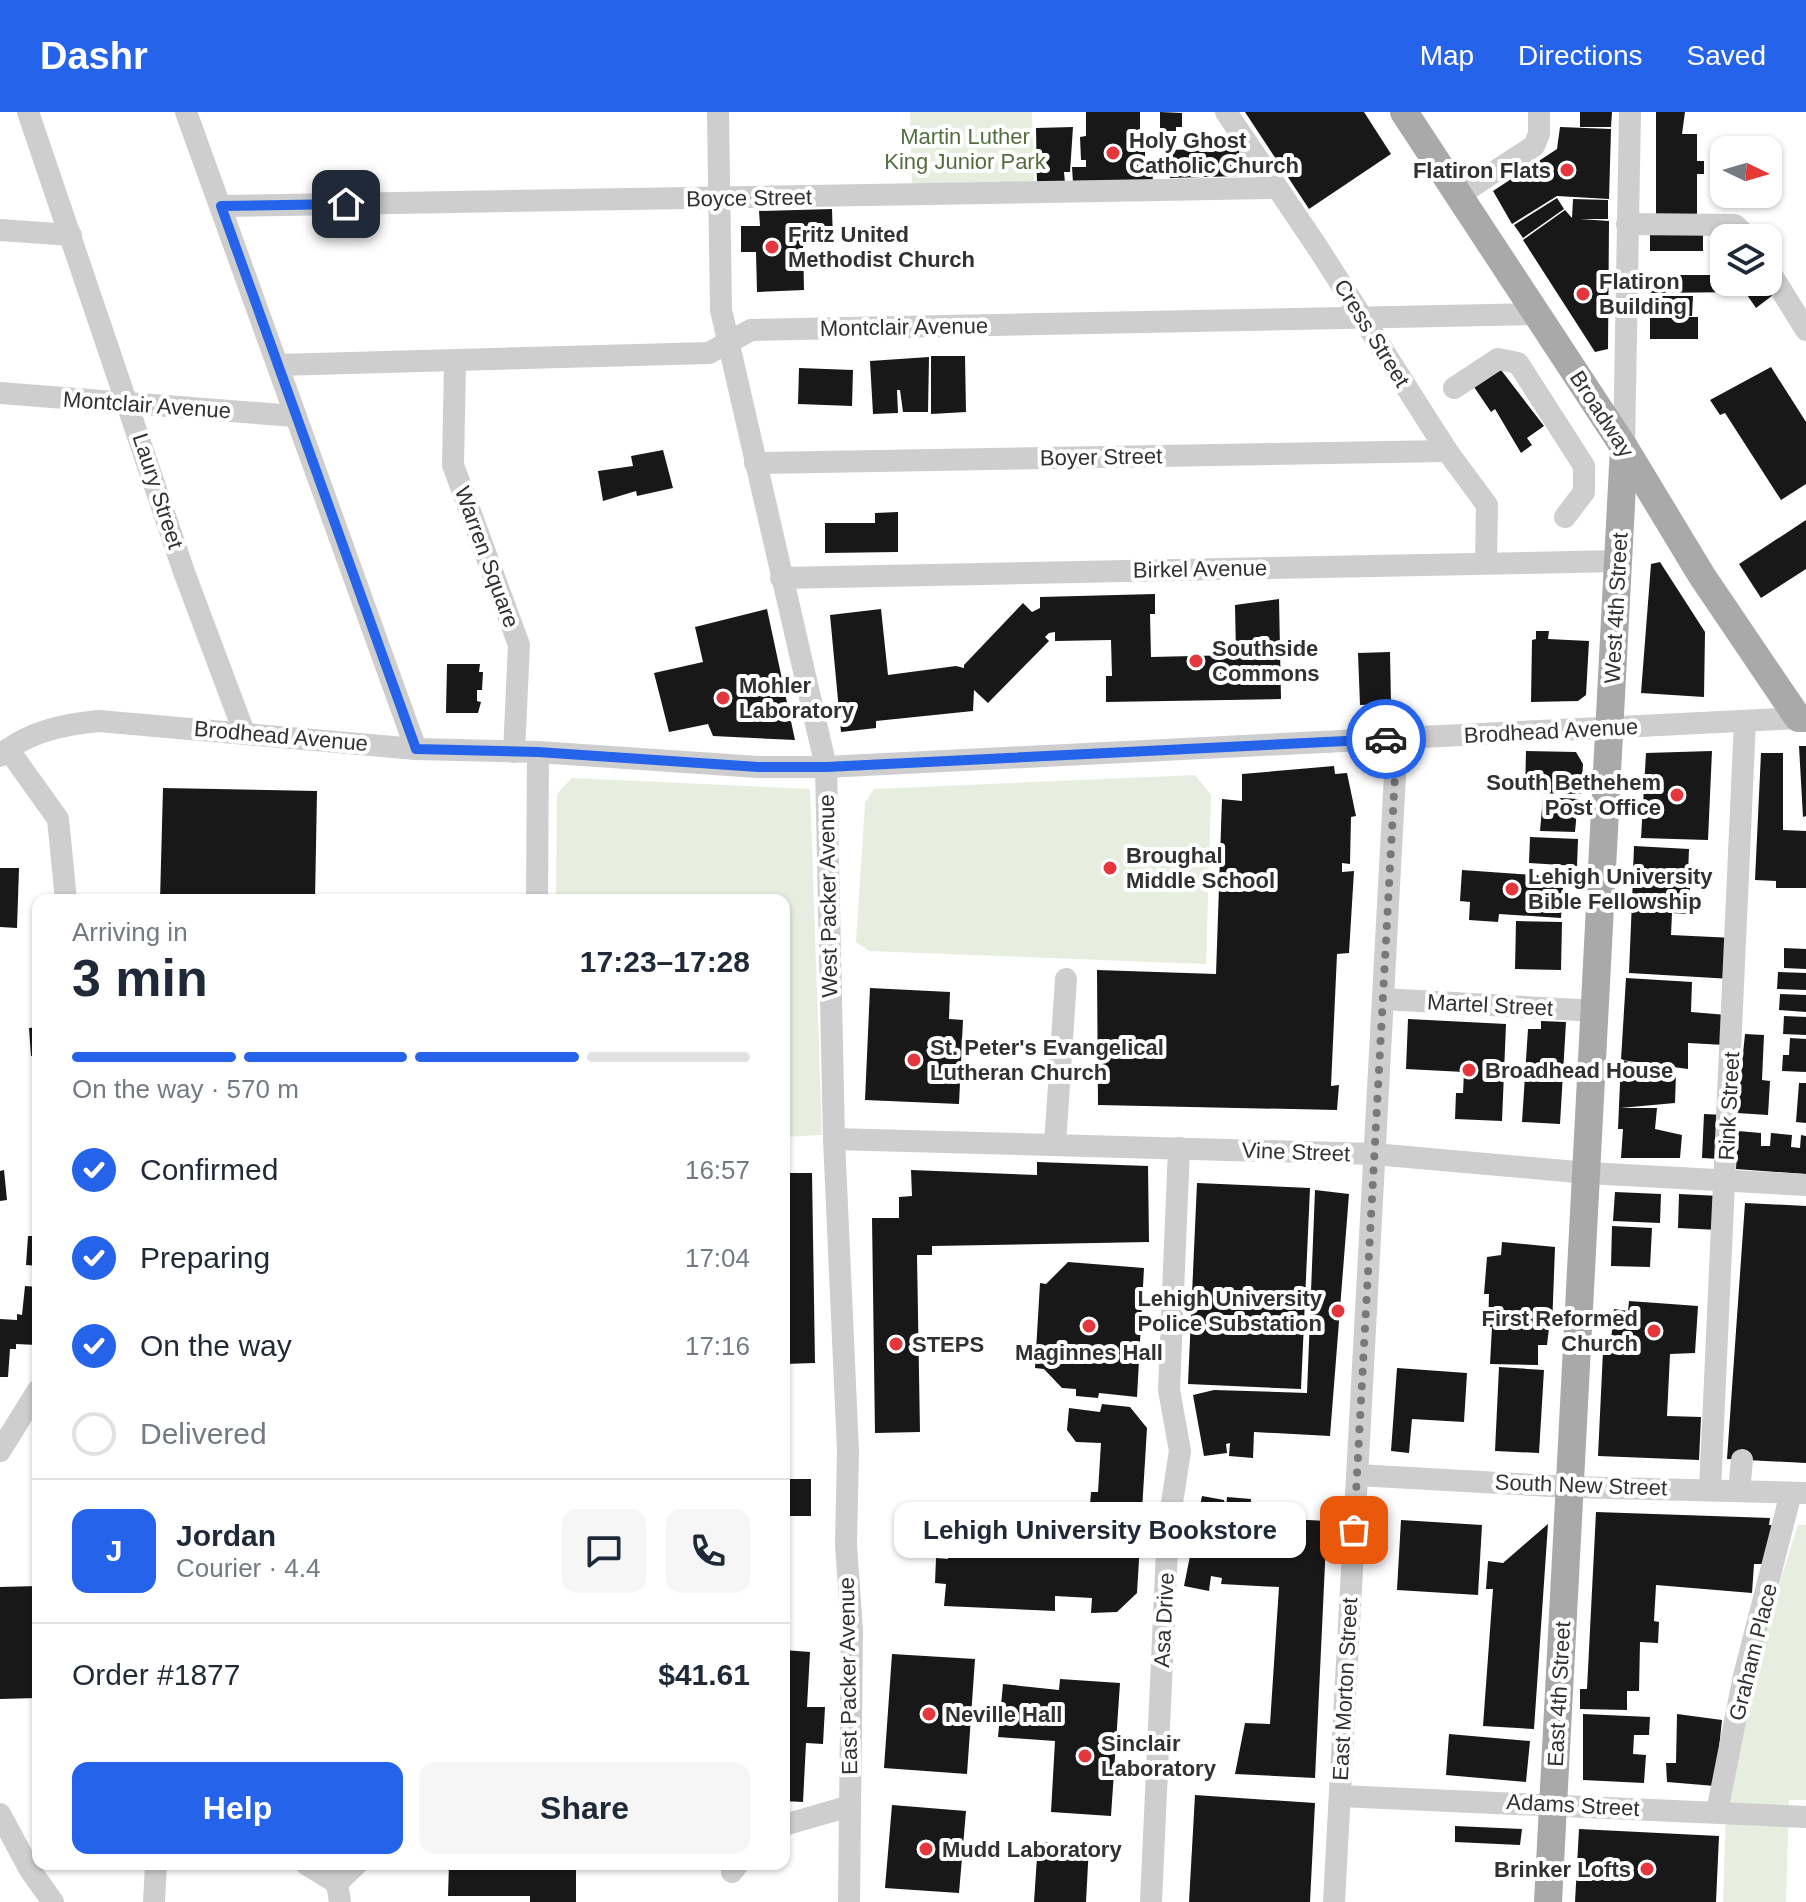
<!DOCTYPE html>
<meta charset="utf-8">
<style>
:root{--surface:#fff;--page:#f6f6f7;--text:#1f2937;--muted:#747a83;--line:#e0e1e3;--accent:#2563eb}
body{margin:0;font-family:Arial,sans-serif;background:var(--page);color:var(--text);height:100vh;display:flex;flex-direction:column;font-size:30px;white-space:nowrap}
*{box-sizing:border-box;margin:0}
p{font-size:26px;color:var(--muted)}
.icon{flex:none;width:44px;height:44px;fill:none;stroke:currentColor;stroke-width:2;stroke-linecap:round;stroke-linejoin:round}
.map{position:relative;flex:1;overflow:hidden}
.sheet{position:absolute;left:32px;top:782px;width:758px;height:976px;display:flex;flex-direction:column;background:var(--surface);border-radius:16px;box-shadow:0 2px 6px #0004}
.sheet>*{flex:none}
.needle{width:52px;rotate:95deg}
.buttons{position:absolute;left:1710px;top:24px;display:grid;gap:16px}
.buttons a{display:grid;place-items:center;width:72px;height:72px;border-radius:16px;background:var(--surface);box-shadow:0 2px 6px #0004;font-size:40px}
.pin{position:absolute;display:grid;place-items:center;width:68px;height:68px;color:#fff;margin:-34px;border-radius:16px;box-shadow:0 4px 12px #0006}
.courier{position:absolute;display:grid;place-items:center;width:80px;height:80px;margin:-40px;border:6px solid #2563eb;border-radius:50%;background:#fff;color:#222;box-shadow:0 2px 10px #0007}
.bubble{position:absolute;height:56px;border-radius:16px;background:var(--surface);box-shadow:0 2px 6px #0004;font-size:26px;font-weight:600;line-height:56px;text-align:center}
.headline em{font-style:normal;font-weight:600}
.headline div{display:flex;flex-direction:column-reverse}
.headline{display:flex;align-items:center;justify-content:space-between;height:136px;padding:0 40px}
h1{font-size:52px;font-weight:600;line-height:60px}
.bar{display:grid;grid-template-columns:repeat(4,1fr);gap:12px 8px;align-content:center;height:96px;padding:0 40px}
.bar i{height:10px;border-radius:6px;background:var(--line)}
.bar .current{background:var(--accent)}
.bar p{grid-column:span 4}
.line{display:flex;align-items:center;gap:20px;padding:0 40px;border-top:2px solid var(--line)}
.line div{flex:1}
.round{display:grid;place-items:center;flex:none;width:84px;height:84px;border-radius:16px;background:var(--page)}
ol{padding:0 40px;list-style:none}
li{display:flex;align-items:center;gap:24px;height:88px}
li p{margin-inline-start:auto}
li .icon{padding:8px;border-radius:50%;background:var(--accent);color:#fff;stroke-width:4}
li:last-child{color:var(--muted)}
li i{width:44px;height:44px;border:4px solid var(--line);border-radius:50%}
.cta{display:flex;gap:16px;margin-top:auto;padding:16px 40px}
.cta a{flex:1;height:92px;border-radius:16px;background:var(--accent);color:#fff;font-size:32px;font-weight:600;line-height:92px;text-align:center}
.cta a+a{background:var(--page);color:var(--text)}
header{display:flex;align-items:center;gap:48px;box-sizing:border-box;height:112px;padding:0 40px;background:var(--accent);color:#fff}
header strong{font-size:38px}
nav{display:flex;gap:44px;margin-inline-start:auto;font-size:28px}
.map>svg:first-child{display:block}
.green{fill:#e7eee0}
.building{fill:#181818}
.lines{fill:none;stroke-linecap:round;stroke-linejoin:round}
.minor{stroke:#cecece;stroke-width:22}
.major{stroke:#a9a9a9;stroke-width:28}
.done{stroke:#797979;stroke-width:8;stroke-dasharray:0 14.4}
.route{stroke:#2563eb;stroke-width:10}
.poi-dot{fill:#e5363e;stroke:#fff;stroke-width:3}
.labels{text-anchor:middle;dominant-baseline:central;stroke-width:8;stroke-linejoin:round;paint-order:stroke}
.park-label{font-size:22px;fill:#536d3e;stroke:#fff}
.poi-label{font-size:22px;font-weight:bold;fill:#313131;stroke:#fff;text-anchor:start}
.street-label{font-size:22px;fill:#313131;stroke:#fff}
</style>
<header>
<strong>Dashr</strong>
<nav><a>Map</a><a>Directions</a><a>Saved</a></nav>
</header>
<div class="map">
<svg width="1806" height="1790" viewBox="0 0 1806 1790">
<rect width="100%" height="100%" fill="#fff"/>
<g class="green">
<polygon points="910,0 1032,0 1034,72 912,75"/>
<polygon points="1195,663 1211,683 1206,852 869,839 856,830 865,691 874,677"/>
<polygon points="572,666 810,677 822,1023 784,1025 784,788 556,788 557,682"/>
<polygon points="1798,1413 1806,1413 1806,1688 1789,1688 1786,1790 1723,1790 1726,1699 1772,1494"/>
</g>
<g class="building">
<polygon points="1086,0 1140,0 1140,24 1145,24 1145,46 1141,46 1142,54 1152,54 1153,70 1073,71 1072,55 1086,55 1086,48 1081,48 1080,25 1086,24"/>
<polygon points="1160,0 1182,1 1182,15 1176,15 1176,19 1160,19"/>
<polygon points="1245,0 1364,0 1391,42 1309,97"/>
<polygon points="1580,0 1612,0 1611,15 1580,15"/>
<polygon points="1656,0 1685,0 1682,22 1697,22 1697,49 1704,49 1704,62 1697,62 1697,103 1656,103"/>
<polygon points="1073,15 1070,60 1064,60 1065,71 1037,74 1036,16"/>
<polygon points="1560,15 1611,17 1609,87 1557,84 1512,112 1493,79 1557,37"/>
<polygon points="1239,36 1240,64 1170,66 1169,38"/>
<polygon points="1557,86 1564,97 1523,126 1514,113"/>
<polygon points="1573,87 1608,88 1608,107 1580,107 1609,109 1608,237 1595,240 1523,128 1565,98 1572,106"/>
<polygon points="832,97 833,130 803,130 804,178 757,180 756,140 741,140 741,114 760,114 759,99"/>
<polygon points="1712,117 1733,117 1733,126 1724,126 1724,170 1763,170 1773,183 1756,196 1745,180 1650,181 1650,163 1711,163"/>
<rect x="1650" y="118" width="53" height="21"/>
<polygon points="1650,184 1693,184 1692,204 1650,203"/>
<rect x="1650" y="205" width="48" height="22"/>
<polygon points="931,244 965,244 966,300 931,302"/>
<polygon points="929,245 928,300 903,300 900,278 897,278 898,301 873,302 870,249"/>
<polygon points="1498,254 1544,314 1527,326 1532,333 1521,341 1495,297 1491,300 1472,272"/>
<polygon points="1771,255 1806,310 1806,372 1781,388 1725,301 1720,303 1710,288"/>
<polygon points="799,256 853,258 852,294 798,292"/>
<polygon points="663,338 673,376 637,384 636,379 603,389 598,359 633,354 631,344"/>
<polygon points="898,400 898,440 825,441 825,411 875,411 875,401"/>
<polygon points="1806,408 1806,457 1761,486 1739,452"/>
<polygon points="1660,450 1705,520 1704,585 1641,581 1651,452"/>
<polygon points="1155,482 1155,502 1150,502 1151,545 1236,543 1235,493 1279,487 1281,587 1106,590 1106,564 1112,564 1111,528 1055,529 1055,520 1049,521 1045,525 1049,529 988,591 974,578 973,599 876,609 876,616 841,620 830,503 881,497 888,563 956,554 964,556 964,553 1023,491 1032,500 1040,496 1040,485"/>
<polygon points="767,497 795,628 713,624 708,612 669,620 654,561 703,550 695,515"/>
<polygon points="1536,519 1549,519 1548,527 1589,529 1586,583 1578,589 1531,590 1532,528 1536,527"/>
<polygon points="1390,540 1391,592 1360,593 1358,541"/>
<polygon points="447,552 480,552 479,560 483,560 482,578 477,578 477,589 481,590 478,601 446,601"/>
<polygon points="1799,634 1806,634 1806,704 1803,705"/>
<polygon points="1526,639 1576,640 1583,652 1581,682 1525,681"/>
<polygon points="1712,639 1708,728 1641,726 1646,641"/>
<polygon points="1761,641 1783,641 1783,718 1806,719 1806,776 1776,776 1776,769 1755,768"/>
<polygon points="1334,654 1335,662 1347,661 1356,704 1351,705 1350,752 1342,751 1342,760 1354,759 1349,841 1337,842 1331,974 1339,973 1337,998 1098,993 1097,858 1216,862 1222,687 1242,689 1242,662"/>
<polygon points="163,676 317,679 315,788 160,788"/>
<polygon points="1543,685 1578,687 1575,720 1540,719"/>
<polygon points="1530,725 1578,727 1577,754 1529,751"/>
<polygon points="1634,734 1689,737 1688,762 1633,759"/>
<polygon points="0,756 19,756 17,816 0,815"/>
<polygon points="1462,758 1564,765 1561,806 1499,802 1498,810 1469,808 1470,790 1460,789"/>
<polygon points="1633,764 1690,766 1690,802 1672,801 1671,823 1734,826 1732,867 1629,861"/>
<polygon points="1516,809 1562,810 1561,858 1515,857"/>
<polygon points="1784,836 1806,837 1806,857 1784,856"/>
<polygon points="1778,860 1806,861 1806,878 1777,877"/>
<polygon points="1626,866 1692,870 1691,900 1727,903 1725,933 1688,931 1688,957 1621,948"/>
<polygon points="870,876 950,880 949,907 963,908 959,992 865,988"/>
<polygon points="1780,882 1806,883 1806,900 1779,898"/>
<polygon points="1784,904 1806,905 1806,923 1783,922"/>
<polygon points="1408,907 1506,912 1502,1009 1455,1007 1456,981 1463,981 1464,960 1406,957"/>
<polygon points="1541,909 1566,910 1560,1012 1522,1010 1528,917 1541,917"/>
<polygon points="38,915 38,944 31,944 29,916"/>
<polygon points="1745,922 1764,923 1762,968 1770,969 1768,1003 1737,1001"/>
<polygon points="1790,926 1806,927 1806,960 1782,959 1783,943 1789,943"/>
<polygon points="1621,948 1676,961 1675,991 1620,996 1657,996 1655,1017 1682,1023 1680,1046 1621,1046 1623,1017 1618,1017"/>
<polygon points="1799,971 1806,971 1806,1011 1796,1010"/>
<polygon points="1704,1002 1724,1003 1721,1047 1702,1046"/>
<polygon points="1738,1019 1761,1021 1761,1034 1770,1034 1771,1021 1792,1023 1791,1035 1800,1036 1801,1023 1806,1024 1806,1062 1736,1057"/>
<polygon points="1037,1050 1148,1054 1149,1130 932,1134 932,1143 917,1143 920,1320 875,1321 872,1106 899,1106 899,1085 912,1084 911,1058 1037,1063"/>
<polygon points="4,1058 7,1088 0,1089 0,1059"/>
<polygon points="784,1061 812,1061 815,1251 784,1252"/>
<polygon points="1197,1071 1310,1076 1301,1277 1188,1272"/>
<polygon points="1315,1078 1349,1082 1330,1324 1254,1320 1253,1346 1229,1344 1230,1331 1226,1332 1227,1341 1204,1344 1193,1283 1214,1278 1307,1281"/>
<polygon points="1615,1080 1661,1082 1660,1111 1613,1109"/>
<polygon points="1679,1082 1720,1084 1718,1118 1678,1116"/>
<polygon points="1745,1091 1806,1094 1806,1351 1727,1347"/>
<polygon points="35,1095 38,1096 38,1154 26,1153 28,1124 33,1124"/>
<polygon points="1612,1114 1652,1116 1650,1155 1611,1154"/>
<polygon points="1502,1130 1555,1135 1552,1216 1549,1216 1547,1233 1538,1233 1538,1253 1490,1252 1492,1215 1488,1215 1489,1182 1484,1182 1487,1145 1501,1143"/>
<polygon points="1068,1150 1144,1156 1137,1285 1099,1281 1098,1286 1076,1284 1076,1277 1062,1276 1044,1257 1035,1256 1040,1171 1046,1172"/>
<polygon points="25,1174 38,1175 37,1233 16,1232 16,1237 10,1237 8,1265 0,1265 0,1207 17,1208 17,1202 22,1203"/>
<polygon points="1629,1189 1698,1194 1695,1241 1670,1242 1667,1304 1701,1305 1699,1348 1598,1344 1603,1239 1610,1239 1614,1197 1628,1199"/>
<polygon points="1499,1255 1544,1258 1539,1341 1495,1339"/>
<polygon points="1397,1256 1467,1261 1464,1310 1412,1307 1409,1341 1391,1339"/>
<polygon points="1102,1292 1130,1295 1147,1316 1137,1481 1117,1500 1091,1501 1092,1486 1055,1484 1055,1499 944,1494 946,1472 935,1471 936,1446 948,1447 949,1414 1058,1419 1059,1426 1071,1426 1073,1418 1088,1418 1091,1380 1098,1380 1101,1331 1076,1330 1067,1318 1069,1296 1100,1300"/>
<rect x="784" y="1367" width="27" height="37"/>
<polygon points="1202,1384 1224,1388 1226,1396 1227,1385 1251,1387 1250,1405 1327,1409 1315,1666 1235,1662 1245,1611 1270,1612 1279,1475 1221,1472 1222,1466 1211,1464 1209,1479 1184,1474"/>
<polygon points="1596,1400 1770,1406 1769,1413 1779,1413 1767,1452 1754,1452 1752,1481 1656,1473 1654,1509 1659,1510 1658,1531 1640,1530 1639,1579 1627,1579 1627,1598 1580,1597 1580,1577 1587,1577"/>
<polygon points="1401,1408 1482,1413 1478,1483 1397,1478"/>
<polygon points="1548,1412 1534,1617 1483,1614 1493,1477 1486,1477 1488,1449 1503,1451"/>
<polygon points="38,1474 38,1586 0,1587 0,1475"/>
<polygon points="784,1538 810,1540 807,1595 825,1595 823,1632 806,1631 803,1690 784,1689"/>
<polygon points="892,1542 975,1547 967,1662 884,1656"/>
<polygon points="1060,1567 1120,1571 1111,1704 1051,1700 1055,1629 998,1625 1003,1572 1059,1578"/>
<polygon points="1583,1602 1650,1605 1649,1623 1634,1623 1633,1642 1646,1643 1644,1671 1583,1668"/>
<polygon points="1677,1602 1722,1608 1715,1674 1667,1670 1666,1651 1676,1651"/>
<polygon points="1449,1622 1530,1629 1526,1670 1446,1663"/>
<polygon points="1195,1683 1315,1691 1310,1790 1189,1790"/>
<polygon points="892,1693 966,1699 959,1781 885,1776"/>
<polygon points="1455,1714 1522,1717 1520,1733 1455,1730"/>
<polygon points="1579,1717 1719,1724 1716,1790 1575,1790"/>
<polygon points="1038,1730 1089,1733 1086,1790 1034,1790"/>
<polygon points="449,1752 576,1752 576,1790 530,1790 530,1784 448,1784"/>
</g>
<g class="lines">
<g class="minor">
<polyline points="28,0 184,460 244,620"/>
<polyline points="186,0 416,637"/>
<polyline points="718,0 721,198 826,655 834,1027 848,1339 846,1433 852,1518 849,1790"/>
<polyline points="1226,0 1318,136 1447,339 1487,393 1486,451"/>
<polyline points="1459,83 1534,34 1539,22 1539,0"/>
<polyline points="221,94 1277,76"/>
<polyline points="1627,112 1735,113 1749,126"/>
<polyline points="0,118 71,123"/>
<polyline points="1768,157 1806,218"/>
<polyline points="455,251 453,353 519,533 514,640"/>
<polyline points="278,253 709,241 751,218 1536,202"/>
<polyline points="1454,276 1498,247 1518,251 1584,354 1584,380 1565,405"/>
<polyline points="0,281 294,304"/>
<polyline points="1624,335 1630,0"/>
<polyline points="755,351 1447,339"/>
<polyline points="781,466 1619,449"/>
<polyline points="8,637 58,707 66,788"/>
<path d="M0,644c26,-24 64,-32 99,-35l317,28 122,3 220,15h68l972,-49"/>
<polyline points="537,788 538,640"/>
<polyline points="1383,887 1597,899"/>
<polyline points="834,1027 1374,1042 1588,1061 1806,1073"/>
<polyline points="1055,1033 1066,867"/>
<polyline points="0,1339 38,1278"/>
<polyline points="1357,1363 1569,1375 1806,1381"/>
<polyline points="1710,1378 1745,609"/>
<polyline points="1739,1379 1742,1348"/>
<polyline points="1340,1684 1806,1705"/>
<polyline points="1717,1700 1744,1564 1791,1381"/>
<polyline points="0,1702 30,1758 53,1790"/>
<polyline points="784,1713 850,1694"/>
<polyline points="306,1752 337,1771 340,1790"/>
<polyline points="732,1760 738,1752"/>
<polyline points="337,1771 357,1752"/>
<polyline points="154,1790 156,1752"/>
<polyline points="1151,1790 1168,1417 1180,1339 1169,1278 1179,1036"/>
<polyline points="1334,1790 1397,626"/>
</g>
<g class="major">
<polyline points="1404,0 1624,335 1702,464 1798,606 1806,606"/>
<polyline points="1548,1790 1624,335"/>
</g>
</g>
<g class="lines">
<polyline class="done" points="1354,1418 1397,626 1386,627"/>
<polyline class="route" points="346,92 221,94 416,637 538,640 758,655 826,655 1386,627"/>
</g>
<g class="poi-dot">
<circle cx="1113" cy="41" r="8"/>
<circle cx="1567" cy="58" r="8"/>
<circle cx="772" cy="135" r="8"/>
<circle cx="1583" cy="182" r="8"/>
<circle cx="1196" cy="549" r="8"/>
<circle cx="723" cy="586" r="8"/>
<circle cx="1677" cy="683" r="8"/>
<circle cx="1110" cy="756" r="8"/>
<circle cx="1512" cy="777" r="8"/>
<circle cx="914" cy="948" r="8"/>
<circle cx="1469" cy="958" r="8"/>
<circle cx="1338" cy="1199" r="8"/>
<circle cx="1089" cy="1214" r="8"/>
<circle cx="1654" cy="1219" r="8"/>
<circle cx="896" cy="1232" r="8"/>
<circle cx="929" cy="1602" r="8"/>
<circle cx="1085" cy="1644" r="8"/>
<circle cx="926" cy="1737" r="8"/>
<circle cx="1647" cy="1757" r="8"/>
</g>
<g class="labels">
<g class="park-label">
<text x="965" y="24">Martin Luther<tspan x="965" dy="25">King Junior Park</tspan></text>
</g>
<g class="poi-label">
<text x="1129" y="28">Holy Ghost<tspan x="1129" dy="25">Catholic Church</tspan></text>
<text x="1551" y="58" text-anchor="end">Flatiron Flats</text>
<text x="788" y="122">Fritz United<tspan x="788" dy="25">Methodist Church</tspan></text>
<text x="1599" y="169">Flatiron<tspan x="1599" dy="25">Building</tspan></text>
<text x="1212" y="536">Southside<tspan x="1212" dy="25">Commons</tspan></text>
<text x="739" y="573">Mohler<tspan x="739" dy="25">Laboratory</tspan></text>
<text x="1661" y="670" text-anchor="end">South Bethehem<tspan x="1661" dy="25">Post Office</tspan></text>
<text x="1126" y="743">Broughal<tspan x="1126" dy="25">Middle School</tspan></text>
<text x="1528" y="764">Lehigh University<tspan x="1528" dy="25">Bible Fellowship</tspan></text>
<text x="930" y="935">St. Peter's Evangelical<tspan x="930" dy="25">Lutheran Church</tspan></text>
<text x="1485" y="958">Broadhead House</text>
<text x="1322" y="1186" text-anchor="end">Lehigh University<tspan x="1322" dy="25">Police Substation</tspan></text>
<text x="1638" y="1206" text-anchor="end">First Reformed<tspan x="1638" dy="25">Church</tspan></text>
<text x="912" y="1232">STEPS</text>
<text x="1089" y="1240" text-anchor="middle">Maginnes Hall</text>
<text x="945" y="1602">Neville Hall</text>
<text x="1101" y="1631">Sinclair<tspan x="1101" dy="25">Laboratory</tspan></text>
<text x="942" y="1737">Mudd Laboratory</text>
<text x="1631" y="1757" text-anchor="end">Brinker Lofts</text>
</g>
<g class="street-label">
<text transform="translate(749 86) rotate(-1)">Boyce Street</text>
<text transform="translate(904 215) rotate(-1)">Montclair Avenue</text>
<text transform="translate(1372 221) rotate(58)">Cress Street</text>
<text transform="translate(147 293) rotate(4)">Montclair Avenue</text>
<text transform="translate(1602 302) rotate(57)">Broadway</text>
<text transform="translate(1101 345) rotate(-1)">Boyer Street</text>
<text transform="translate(158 379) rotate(72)">Laury Street</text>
<text transform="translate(487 445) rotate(70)">Warren Square</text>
<text transform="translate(1200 457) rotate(-1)">Birkel Avenue</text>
<text transform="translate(1616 496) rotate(-87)">West 4th Street</text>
<text transform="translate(1551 619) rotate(-3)">Brodhead Avenue</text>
<text transform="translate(281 624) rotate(5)">Brodhead Avenue</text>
<text transform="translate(828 784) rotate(-91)">West Packer Avenue</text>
<text transform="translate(1490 893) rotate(3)">Martel Street</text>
<text transform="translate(1729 994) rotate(-87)">Rink Street</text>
<text transform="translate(1296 1040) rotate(2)">Vine Street</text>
<text transform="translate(1581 1373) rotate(2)">South New Street</text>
<text transform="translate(1164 1508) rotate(-87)">Asa Drive</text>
<text transform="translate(1753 1540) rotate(-76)">Graham Place</text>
<text transform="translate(848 1564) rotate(-91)">East Packer Avenue</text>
<text transform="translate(1345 1577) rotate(-87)">East Morton Street</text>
<text transform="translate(1559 1582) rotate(-87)">East 4th Street</text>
<text transform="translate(1573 1693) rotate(3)">Adams Street</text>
</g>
</g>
</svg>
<div class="buttons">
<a><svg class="needle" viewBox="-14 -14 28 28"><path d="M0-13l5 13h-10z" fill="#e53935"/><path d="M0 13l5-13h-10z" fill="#747a83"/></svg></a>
<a><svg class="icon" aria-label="layers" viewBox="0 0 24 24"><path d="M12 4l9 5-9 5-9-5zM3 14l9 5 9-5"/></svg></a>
</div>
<div class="pin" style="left:1354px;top:1418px;background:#ea580c"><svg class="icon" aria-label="bag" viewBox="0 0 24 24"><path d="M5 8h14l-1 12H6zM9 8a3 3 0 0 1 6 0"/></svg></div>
<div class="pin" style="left:346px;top:92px;background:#1f2937"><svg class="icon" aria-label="home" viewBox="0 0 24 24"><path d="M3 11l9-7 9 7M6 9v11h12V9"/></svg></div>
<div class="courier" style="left:1386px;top:627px"><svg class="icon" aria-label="car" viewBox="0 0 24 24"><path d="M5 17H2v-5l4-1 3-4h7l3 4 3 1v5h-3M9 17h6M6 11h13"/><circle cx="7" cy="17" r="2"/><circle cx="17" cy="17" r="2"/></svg></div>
<div class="bubble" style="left:894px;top:1390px;width:412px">Lehigh University Bookstore</div>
<section class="sheet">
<div class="headline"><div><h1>3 min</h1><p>Arriving in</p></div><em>17:23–17:28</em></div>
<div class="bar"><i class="current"></i><i class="current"></i><i class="current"></i><i></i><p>On the way · 570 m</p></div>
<ol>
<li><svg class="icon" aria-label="check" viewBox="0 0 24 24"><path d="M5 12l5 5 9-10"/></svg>Confirmed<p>16:57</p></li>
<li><svg class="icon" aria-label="check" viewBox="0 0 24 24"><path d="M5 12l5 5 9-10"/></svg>Preparing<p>17:04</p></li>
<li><svg class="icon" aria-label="check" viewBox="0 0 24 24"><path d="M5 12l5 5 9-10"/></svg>On the way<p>17:16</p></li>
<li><i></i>Delivered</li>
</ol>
<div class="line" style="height:144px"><b class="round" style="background:var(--accent);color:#fff">J</b><div><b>Jordan</b><p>Courier · 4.4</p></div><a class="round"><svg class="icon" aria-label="chat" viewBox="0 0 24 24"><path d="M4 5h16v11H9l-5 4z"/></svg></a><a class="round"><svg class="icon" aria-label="phone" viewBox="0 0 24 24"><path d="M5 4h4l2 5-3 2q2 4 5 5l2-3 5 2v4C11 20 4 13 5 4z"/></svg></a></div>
<div class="line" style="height:104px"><div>Order #1877</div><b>$41.61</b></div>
<div class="cta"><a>Help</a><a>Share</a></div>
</section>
</div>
